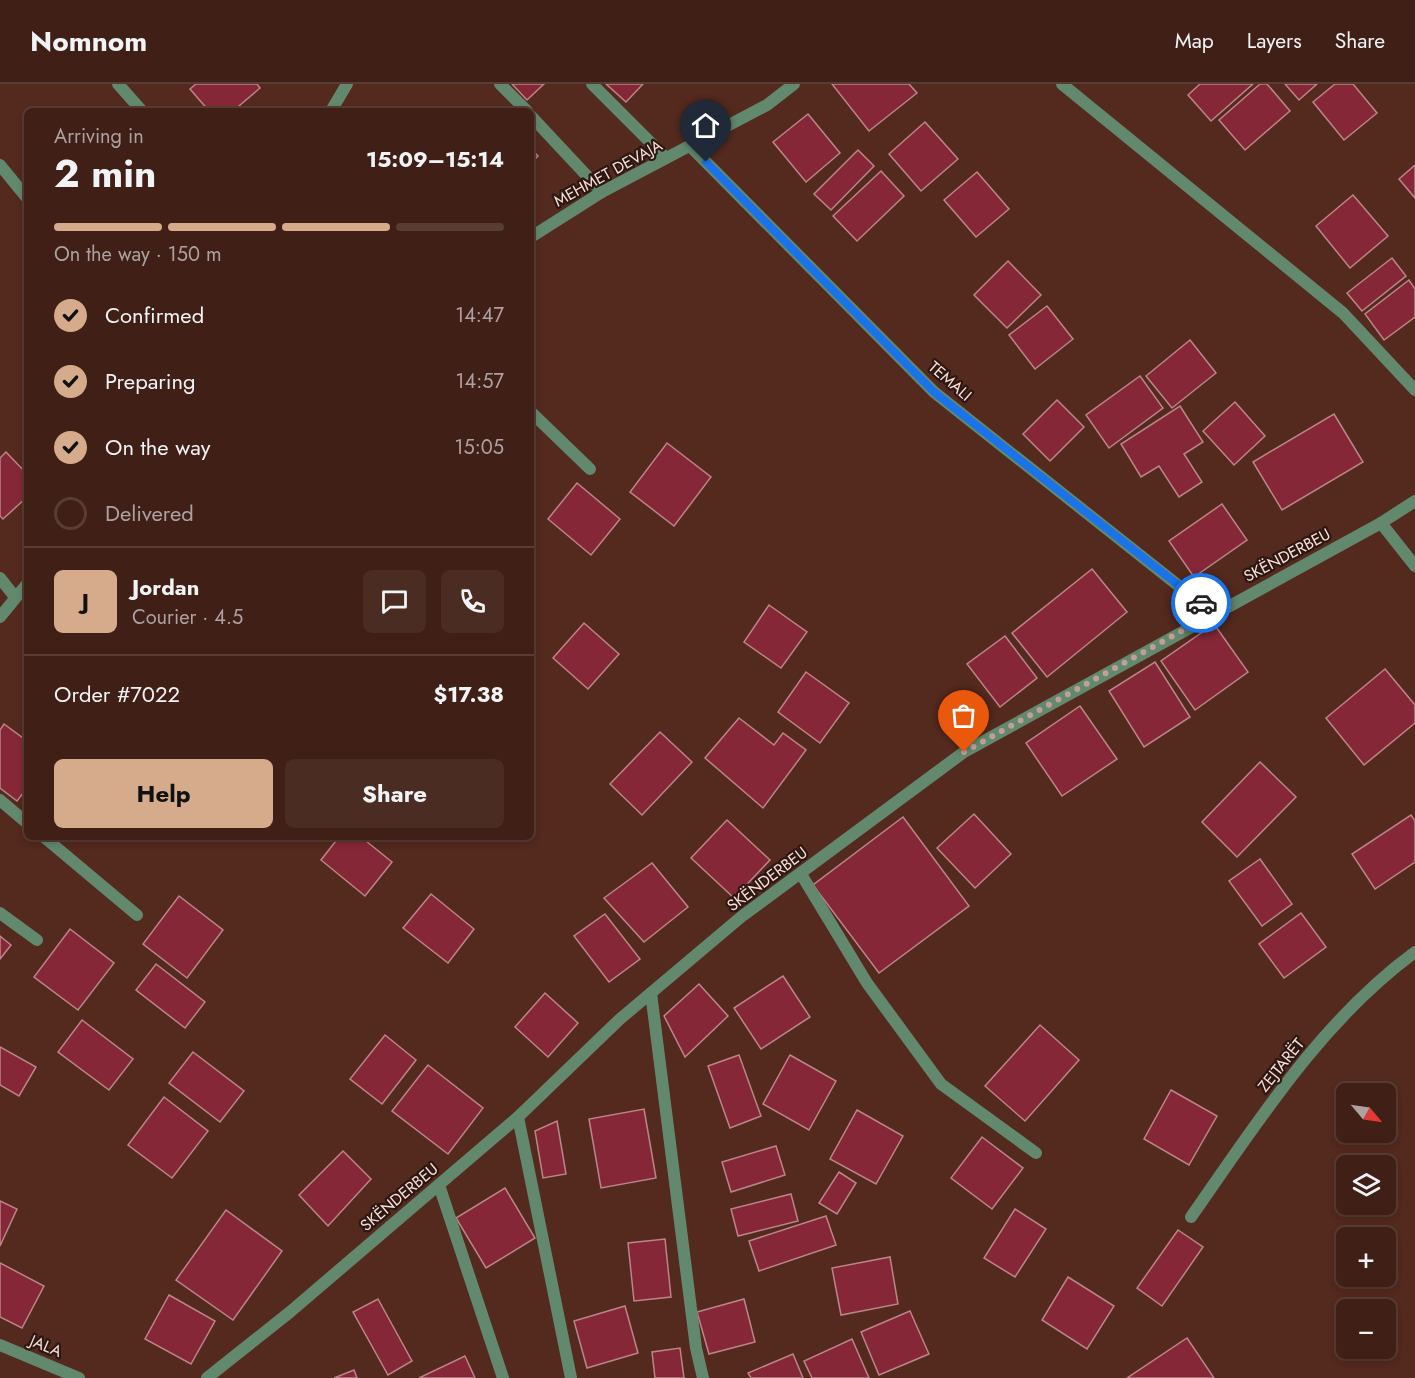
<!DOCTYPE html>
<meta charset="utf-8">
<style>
:root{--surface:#3f1f16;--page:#4a2c23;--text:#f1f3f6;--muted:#ada2a1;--line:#583d35;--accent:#d6ab8b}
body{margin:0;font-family:Jost,sans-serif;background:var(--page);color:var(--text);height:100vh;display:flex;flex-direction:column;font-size:22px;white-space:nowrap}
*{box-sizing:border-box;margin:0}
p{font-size:20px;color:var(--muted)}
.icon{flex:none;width:33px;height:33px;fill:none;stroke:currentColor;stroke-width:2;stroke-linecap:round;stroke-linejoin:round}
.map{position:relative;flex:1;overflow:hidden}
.side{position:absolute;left:24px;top:24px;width:510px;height:732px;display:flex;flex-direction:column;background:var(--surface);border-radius:9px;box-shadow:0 3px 9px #0003,0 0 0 2px var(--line)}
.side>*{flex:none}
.needle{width:39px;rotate:119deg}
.tools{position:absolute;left:1336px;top:999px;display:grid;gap:12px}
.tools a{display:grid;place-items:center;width:60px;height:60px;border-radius:9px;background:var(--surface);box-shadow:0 3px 9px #0003,0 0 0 2px var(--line);font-size:30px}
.pin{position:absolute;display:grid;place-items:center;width:51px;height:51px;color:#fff;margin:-62px -26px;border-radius:50% 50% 50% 0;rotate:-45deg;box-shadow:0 0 6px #0007}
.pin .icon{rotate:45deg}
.courier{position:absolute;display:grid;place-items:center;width:60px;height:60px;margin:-30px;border:4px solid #1a73e8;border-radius:50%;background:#fff;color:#222;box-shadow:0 2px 8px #0007}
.overview em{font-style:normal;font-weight:700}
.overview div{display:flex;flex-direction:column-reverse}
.overview{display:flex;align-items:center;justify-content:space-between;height:102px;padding:0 30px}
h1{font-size:39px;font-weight:700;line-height:45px}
.bar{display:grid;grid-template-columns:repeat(4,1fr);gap:9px 6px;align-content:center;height:72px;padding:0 30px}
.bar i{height:8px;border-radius:4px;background:var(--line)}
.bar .active{background:var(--accent)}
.bar p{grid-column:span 4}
.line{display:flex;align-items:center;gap:15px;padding:0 30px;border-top:2px solid var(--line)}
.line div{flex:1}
.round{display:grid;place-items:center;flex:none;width:63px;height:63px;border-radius:9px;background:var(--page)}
ol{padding:0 30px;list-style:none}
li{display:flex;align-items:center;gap:18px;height:66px}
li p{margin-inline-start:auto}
li .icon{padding:6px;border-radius:50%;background:var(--accent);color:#111;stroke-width:4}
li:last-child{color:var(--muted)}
li i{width:33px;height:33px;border:3px solid var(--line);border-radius:50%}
.cta{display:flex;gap:12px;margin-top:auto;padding:12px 30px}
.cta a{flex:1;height:69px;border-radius:9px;background:var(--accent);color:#111;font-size:24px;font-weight:700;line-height:69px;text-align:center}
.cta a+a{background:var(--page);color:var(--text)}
header{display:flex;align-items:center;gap:36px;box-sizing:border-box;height:84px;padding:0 30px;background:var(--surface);border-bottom:2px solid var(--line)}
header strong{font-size:28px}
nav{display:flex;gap:33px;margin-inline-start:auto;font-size:21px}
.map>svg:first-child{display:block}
.building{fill:#862737;stroke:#bb8589;stroke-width:1.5}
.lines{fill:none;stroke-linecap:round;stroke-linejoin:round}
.lane{stroke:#62886e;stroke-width:12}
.street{stroke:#62886e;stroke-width:12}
.done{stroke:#c19f96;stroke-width:6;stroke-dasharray:0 10.8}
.route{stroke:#1a73e8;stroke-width:8}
.labels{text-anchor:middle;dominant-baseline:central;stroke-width:4.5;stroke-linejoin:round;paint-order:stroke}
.street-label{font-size:16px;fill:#fbdfd7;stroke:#2c1813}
</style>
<header>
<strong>Nomnom</strong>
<nav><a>Map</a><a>Layers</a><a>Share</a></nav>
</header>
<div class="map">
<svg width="1415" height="1294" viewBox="0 0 1415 1294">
<rect width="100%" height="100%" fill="#54291e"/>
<g class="building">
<polygon points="196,0 257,0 260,4 233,27 209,27 190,5"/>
<polygon points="512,0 544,0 527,16"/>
<polygon points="606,0 643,0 626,18"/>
<polygon points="832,0 909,0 917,9 869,47"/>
<polygon points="1200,0 1253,0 1211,37 1188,11"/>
<polygon points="1260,0 1267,0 1290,27 1245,66 1219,36"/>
<polygon points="1285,0 1317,0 1299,16"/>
<polygon points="1335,0 1353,0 1377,29 1344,56 1313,18"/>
<polygon points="808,30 840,69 806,98 773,58"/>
<polygon points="925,38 958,75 921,107 889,70"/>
<polygon points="531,65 538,72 531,79"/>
<polygon points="858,66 874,82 831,126 814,110"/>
<polygon points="1415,81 1415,114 1399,95"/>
<polygon points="881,87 904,112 857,157 833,132"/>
<polygon points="977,88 1009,125 976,153 944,116"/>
<polygon points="1353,111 1388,152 1350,184 1316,142"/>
<polygon points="1392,174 1406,192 1362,227 1347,209"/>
<polygon points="1008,177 1041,211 1007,244 974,211"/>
<polygon points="1409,196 1415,205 1415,233 1384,256 1365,230"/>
<polygon points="1047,222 1073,255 1035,285 1009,251"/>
<polygon points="1190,256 1216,289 1172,324 1146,292"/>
<polygon points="1140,292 1163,324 1109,364 1086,331"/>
<polygon points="1057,316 1084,343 1050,377 1023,350"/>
<polygon points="1235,318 1265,352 1234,381 1203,347"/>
<polygon points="1180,322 1203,358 1184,370 1202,398 1179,413 1159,382 1141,393 1121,360"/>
<polygon points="1334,330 1363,378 1282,426 1253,378"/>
<polygon points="667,359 711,393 674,442 630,408"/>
<polygon points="6,368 27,390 27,413 3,435 0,432 0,374"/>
<polygon points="577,399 620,435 591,471 548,435"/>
<polygon points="1222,420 1247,456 1194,493 1169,457"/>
<polygon points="1092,485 1127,528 1047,593 1012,549"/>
<polygon points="769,521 807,548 781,584 744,558"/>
<polygon points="584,539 619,570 588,605 553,574"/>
<polygon points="1214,540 1248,588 1195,626 1161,577"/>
<polygon points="1005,552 1037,594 1000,623 967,580"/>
<polygon points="1155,578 1190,633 1144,663 1109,607"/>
<polygon points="1385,585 1415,621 1415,639 1364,681 1326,634"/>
<polygon points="806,588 849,619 820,659 778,628"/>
<polygon points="1080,622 1117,675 1062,712 1026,659"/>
<polygon points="739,634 774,661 783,649 806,666 763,724 705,674"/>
<polygon points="4,640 27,657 27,704 17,717 0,704 0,646"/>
<polygon points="660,648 692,678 642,731 610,700"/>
<polygon points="1260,678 1296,713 1237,773 1202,738"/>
<polygon points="974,730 1011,770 975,804 937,764"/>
<polygon points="1411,731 1415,737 1415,778 1375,805 1352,770"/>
<polygon points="903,733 969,822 879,889 813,801"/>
<polygon points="727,736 770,776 734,814 691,774"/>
<polygon points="339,753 361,753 392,778 365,812 321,776"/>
<polygon points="1260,775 1292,820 1262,842 1229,797"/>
<polygon points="652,779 688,823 644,858 604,814"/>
<polygon points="431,810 474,845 448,879 403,844"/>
<polygon points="179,812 223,846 187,894 143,860"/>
<polygon points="1301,829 1326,863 1284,894 1259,860"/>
<polygon points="605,830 640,875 609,898 574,852"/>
<polygon points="70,845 114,879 78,926 34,893"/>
<polygon points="0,852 11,861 0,875"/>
<polygon points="156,880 205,918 185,944 136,906"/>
<polygon points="783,892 810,933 761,965 734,924"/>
<polygon points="699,900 728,932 685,973 664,932"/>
<polygon points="545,909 578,939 548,973 515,943"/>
<polygon points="82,936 133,975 109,1006 58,968"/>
<polygon points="1040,941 1079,976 1025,1037 985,1002"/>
<polygon points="385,951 416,976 382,1020 350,995"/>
<polygon points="0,963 36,983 19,1012 0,1001"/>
<polygon points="193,968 244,1007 220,1038 169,999"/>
<polygon points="739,971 761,1032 730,1044 708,982"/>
<polygon points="790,971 836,997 809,1046 763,1020"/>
<polygon points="428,981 483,1024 448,1070 392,1027"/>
<polygon points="1171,1006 1217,1032 1189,1081 1144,1055"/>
<polygon points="164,1013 208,1047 172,1094 128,1061"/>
<polygon points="644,1025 656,1094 601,1104 589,1035"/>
<polygon points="857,1026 903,1052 876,1100 830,1075"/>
<polygon points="557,1037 566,1090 543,1094 535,1047"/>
<polygon points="982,1053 1023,1084 992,1125 951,1094"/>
<polygon points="776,1062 785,1091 731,1108 722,1078"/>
<polygon points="343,1067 371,1095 328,1142 299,1111"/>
<polygon points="839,1088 856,1099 837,1130 819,1119"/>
<polygon points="505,1104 535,1154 486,1184 456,1134"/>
<polygon points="791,1110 798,1137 738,1152 731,1125"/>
<polygon points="0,1117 17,1125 0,1162"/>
<polygon points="1015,1125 1046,1145 1015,1193 984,1174"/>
<polygon points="226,1126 282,1167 233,1236 176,1196"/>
<polygon points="826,1132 836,1161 759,1187 749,1157"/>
<polygon points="1178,1146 1203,1163 1162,1222 1137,1204"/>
<polygon points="665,1155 671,1213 634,1217 628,1159"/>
<polygon points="890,1173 898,1220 841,1231 832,1184"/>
<polygon points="0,1179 44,1202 22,1244 0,1233"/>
<polygon points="1068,1193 1114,1222 1087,1265 1042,1236"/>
<polygon points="169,1211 215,1237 191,1280 145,1255"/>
<polygon points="378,1215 412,1277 388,1291 353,1228"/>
<polygon points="744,1215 755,1258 709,1270 697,1228"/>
<polygon points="625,1222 638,1269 587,1284 574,1237"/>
<polygon points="910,1227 929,1270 879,1291 861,1248"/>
<polygon points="1187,1254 1214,1294 1127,1294"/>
<polygon points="852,1255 869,1294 812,1294 804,1277"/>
<polygon points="680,1264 684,1294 655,1294 652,1268"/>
<polygon points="793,1270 803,1294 751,1294 748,1289"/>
<polygon points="465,1272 475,1294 419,1294"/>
<polygon points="354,1286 357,1294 334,1294"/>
</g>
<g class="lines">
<g class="lane">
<polyline points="0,829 37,856"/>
<polyline points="439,1101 503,1294"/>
</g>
<g class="street">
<polyline points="118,0 142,27"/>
<polyline points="500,0 527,27"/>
<polyline points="592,0 666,74"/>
<polyline points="1062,0 1343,229 1415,306"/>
<polyline points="331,27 347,0"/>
<polyline points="531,32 602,108"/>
<polyline points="690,62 934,308 1213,529"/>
<polyline points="0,81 27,114"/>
<polyline points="531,153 602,108 767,21 794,0"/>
<polyline points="531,328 590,385"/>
<polyline points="1381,439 1415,482"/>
<polyline points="0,494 15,513"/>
<polyline points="0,533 27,500"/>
<polyline points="0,716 27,739"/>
<polyline points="44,753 137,831"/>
<polyline points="801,790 867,899 941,1000 1036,1069"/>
<polyline points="651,909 696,1264 703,1294"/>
<polyline points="518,1033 571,1294"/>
<path d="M1191,1133c66,-94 130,-196 224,-265"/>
<polyline points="0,1261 79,1294"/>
<polyline points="207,1294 290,1228 518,1033 620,935 741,833 964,668 1381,439 1415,417"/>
</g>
</g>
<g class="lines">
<polyline class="done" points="964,668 1214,529 1201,519"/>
<polyline class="route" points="706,78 934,308 1201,519"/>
</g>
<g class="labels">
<g class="street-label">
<text transform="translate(608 89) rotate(-29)">MEHMET DEVAJA</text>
<text transform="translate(950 297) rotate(41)">TEMALI</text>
<text transform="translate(1287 471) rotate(-28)">SKËNDERBEU</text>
<text transform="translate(767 795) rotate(-37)">SKËNDERBEU</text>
<text transform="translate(1281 981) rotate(-51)">ZEJTARËT</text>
<text transform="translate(399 1113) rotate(-40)">SKËNDERBEU</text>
<text transform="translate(46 1262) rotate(23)">JALA</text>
</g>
</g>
</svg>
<div class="tools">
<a><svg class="needle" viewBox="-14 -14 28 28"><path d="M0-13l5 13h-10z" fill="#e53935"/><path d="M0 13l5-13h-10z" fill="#ada2a1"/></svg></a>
<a><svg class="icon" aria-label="layers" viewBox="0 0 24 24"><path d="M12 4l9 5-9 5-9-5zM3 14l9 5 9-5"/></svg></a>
<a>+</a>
<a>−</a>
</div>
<div class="pin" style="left:964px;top:668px;background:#ea580c"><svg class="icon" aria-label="bag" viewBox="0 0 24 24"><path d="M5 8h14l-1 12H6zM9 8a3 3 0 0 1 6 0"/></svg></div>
<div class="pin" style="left:706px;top:78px;background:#1f2937"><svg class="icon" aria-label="home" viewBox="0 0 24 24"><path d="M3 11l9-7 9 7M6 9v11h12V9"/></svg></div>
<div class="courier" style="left:1201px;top:519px"><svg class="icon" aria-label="car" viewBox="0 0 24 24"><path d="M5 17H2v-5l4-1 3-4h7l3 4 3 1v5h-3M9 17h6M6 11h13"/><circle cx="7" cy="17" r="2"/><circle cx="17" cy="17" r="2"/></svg></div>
<section class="side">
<div class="overview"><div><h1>2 min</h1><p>Arriving in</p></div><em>15:09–15:14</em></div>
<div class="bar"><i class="active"></i><i class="active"></i><i class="active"></i><i></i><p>On the way · 150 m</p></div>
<ol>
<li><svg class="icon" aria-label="check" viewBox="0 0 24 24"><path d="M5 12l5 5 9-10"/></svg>Confirmed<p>14:47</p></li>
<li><svg class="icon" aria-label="check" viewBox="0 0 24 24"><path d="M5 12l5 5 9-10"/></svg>Preparing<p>14:57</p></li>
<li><svg class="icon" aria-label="check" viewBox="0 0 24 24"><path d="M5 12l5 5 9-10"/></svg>On the way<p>15:05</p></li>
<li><i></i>Delivered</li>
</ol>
<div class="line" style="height:108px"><b class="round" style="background:var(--accent);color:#111">J</b><div><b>Jordan</b><p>Courier · 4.5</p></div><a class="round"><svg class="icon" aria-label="chat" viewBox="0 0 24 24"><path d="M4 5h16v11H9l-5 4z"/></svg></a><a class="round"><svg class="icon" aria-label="phone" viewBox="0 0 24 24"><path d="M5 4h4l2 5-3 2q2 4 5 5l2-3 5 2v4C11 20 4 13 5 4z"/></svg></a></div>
<div class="line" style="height:78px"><div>Order #7022</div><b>$17.38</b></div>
<div class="cta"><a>Help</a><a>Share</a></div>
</section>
</div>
